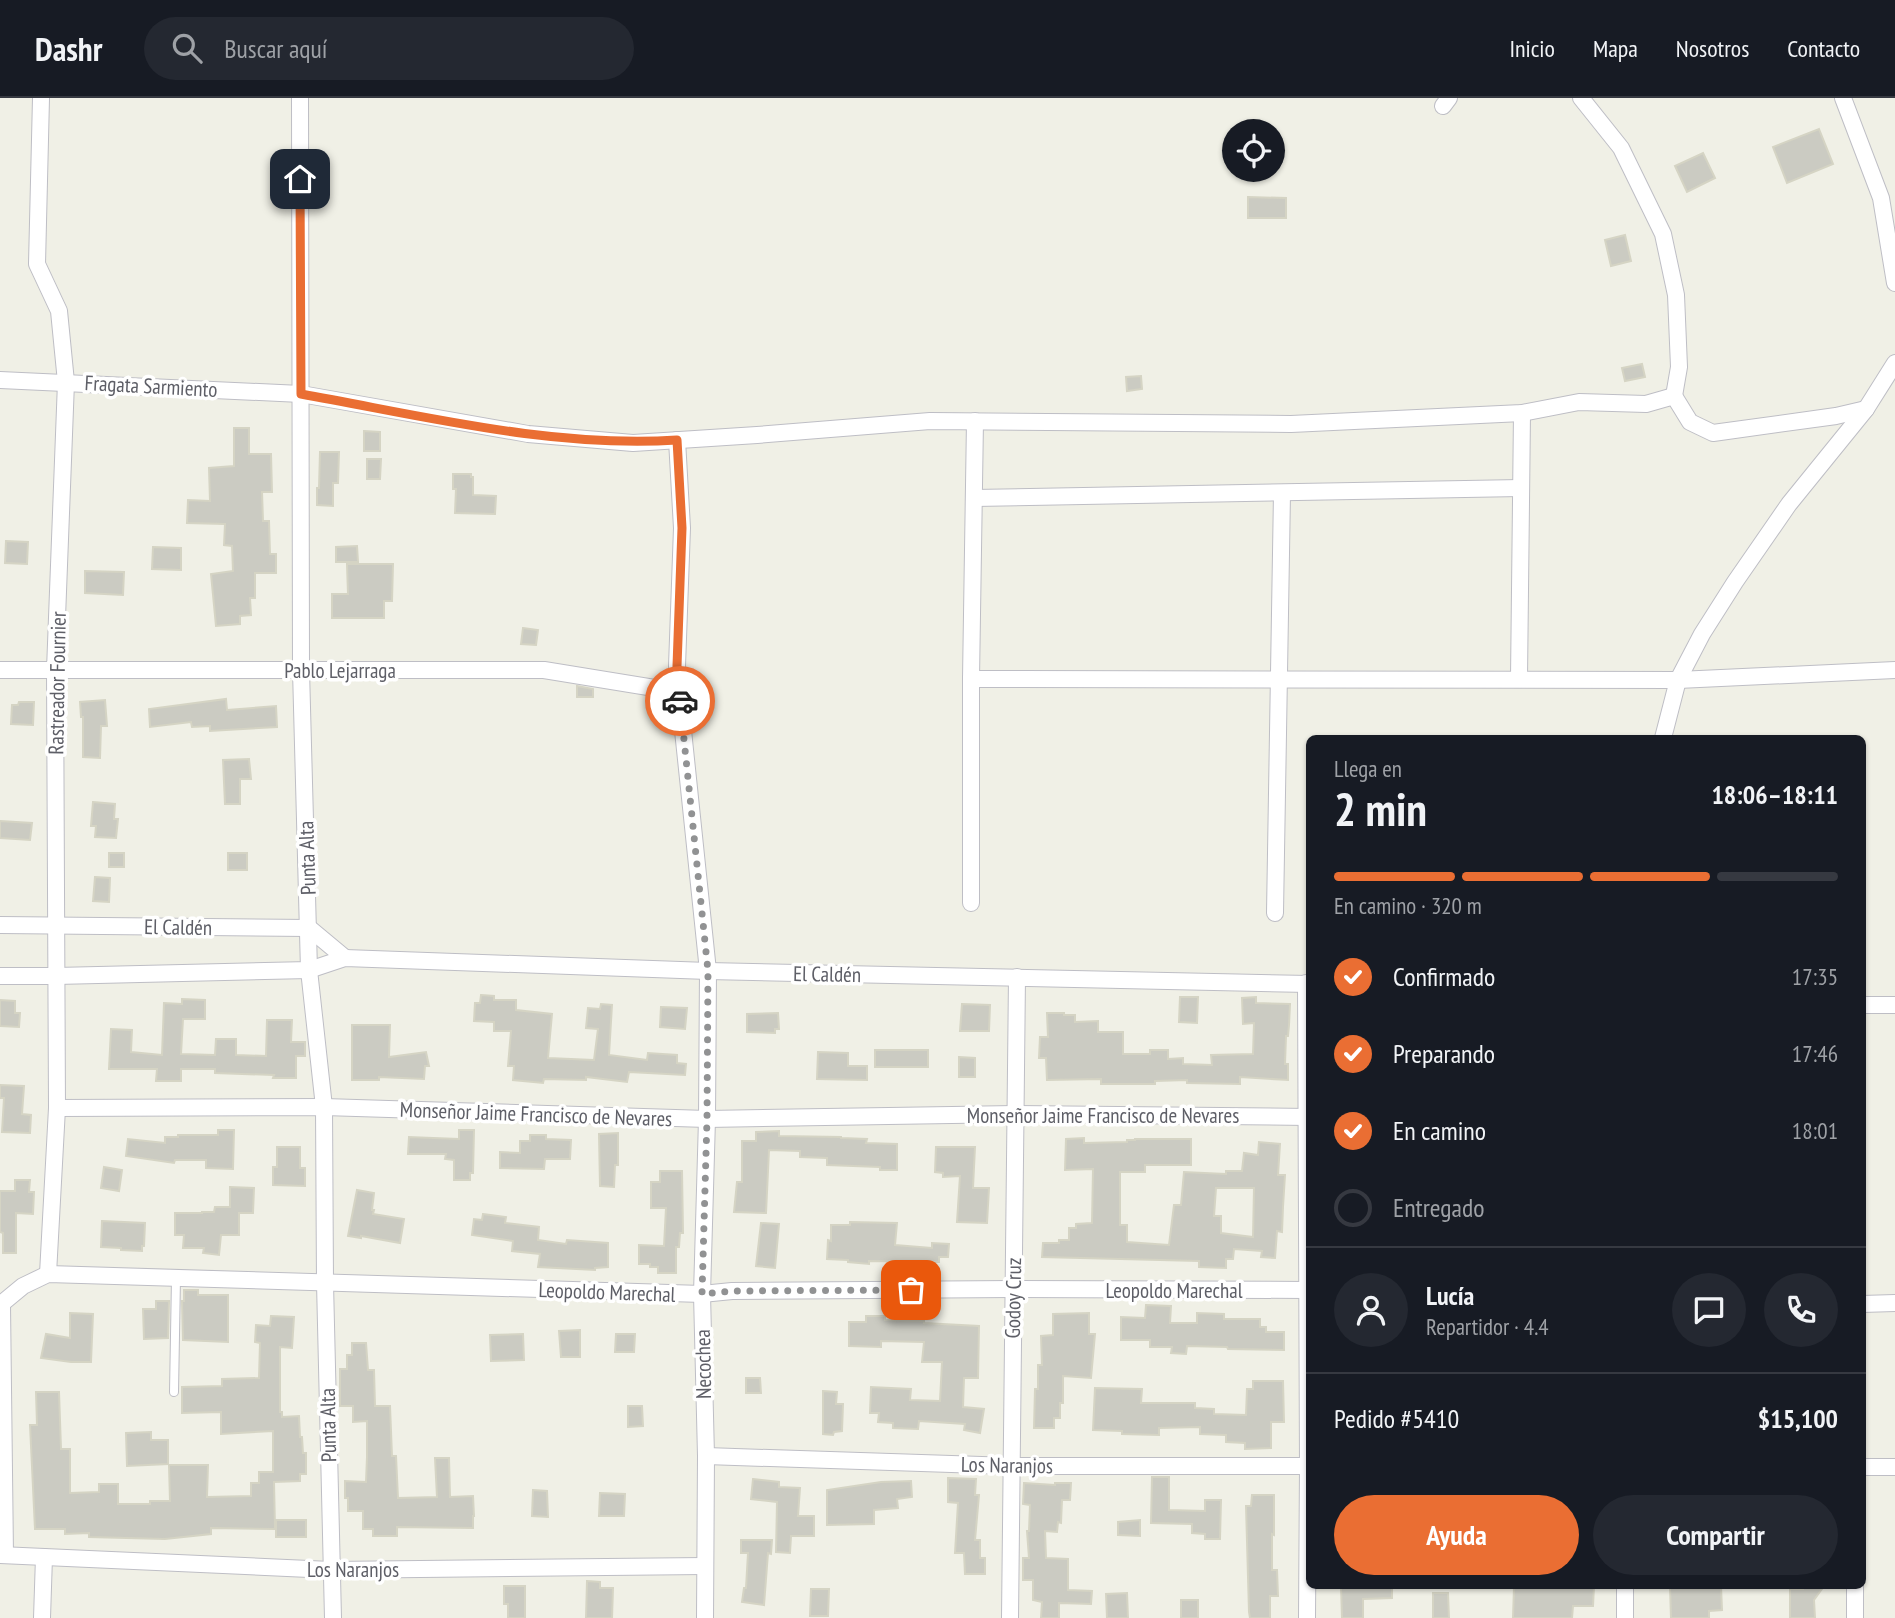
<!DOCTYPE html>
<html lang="es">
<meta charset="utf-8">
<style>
:root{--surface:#171b24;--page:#242831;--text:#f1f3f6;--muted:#9ea1a6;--line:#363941;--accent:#ea6e33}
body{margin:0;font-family:"PT Sans Narrow",sans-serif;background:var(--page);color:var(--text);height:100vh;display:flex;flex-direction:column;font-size:26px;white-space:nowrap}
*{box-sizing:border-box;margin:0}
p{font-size:23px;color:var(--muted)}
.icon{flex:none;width:38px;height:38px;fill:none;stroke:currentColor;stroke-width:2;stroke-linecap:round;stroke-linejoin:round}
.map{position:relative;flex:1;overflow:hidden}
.side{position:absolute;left:1306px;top:637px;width:560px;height:854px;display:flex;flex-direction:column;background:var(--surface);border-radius:10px;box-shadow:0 2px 5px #0004}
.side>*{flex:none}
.buttons{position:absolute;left:1222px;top:21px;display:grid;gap:14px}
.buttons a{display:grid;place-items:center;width:63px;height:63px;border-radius:50%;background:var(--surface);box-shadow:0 2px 5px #0004;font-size:35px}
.pin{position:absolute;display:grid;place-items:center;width:60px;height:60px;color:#fff;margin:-30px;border-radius:14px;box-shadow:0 4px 10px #0006}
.courier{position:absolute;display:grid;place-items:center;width:70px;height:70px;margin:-35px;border:5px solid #ea6e33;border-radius:50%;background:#fff;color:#222;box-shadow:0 2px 9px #0007}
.head em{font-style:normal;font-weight:700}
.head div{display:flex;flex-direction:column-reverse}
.head{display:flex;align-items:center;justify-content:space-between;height:119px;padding:0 28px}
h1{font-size:46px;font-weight:700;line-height:52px}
.bar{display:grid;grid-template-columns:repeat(4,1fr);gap:10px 7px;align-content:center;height:84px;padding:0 28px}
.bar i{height:9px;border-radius:5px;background:var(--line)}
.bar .current{background:var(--accent)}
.bar p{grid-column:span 4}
.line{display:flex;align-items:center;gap:18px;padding:0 28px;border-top:2px solid var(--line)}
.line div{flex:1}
.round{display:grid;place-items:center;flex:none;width:74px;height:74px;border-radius:37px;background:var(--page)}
ol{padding:0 28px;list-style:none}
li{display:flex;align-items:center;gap:21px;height:77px}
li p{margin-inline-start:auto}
li .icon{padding:7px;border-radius:50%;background:var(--accent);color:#fff;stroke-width:4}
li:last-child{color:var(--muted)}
li i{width:38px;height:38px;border:4px solid var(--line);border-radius:50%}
.cta{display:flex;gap:14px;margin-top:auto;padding:14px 28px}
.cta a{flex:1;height:80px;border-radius:42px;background:var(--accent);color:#fff;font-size:28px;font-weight:700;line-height:80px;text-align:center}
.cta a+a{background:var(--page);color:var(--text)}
header{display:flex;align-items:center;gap:42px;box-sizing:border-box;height:98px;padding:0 35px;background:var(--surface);border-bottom:2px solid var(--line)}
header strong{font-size:33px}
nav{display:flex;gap:38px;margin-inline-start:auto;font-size:24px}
.search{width:490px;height:63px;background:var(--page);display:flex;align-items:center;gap:18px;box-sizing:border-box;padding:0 24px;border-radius:38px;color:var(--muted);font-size:26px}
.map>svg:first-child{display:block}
.building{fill:#cbcbc2;stroke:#d5d4c4;stroke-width:2;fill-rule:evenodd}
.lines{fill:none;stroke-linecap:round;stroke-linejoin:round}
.service-casing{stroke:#bebec5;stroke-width:10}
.minor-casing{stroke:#bebec5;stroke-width:18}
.service{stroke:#fff;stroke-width:8}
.minor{stroke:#fff;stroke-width:16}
.done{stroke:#919293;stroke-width:7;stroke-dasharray:0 12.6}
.route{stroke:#ea6e33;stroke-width:9}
.labels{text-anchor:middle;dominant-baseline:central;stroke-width:7;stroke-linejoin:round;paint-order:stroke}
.street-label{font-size:21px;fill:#5e5f67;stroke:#fff}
</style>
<header>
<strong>Dashr</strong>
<div class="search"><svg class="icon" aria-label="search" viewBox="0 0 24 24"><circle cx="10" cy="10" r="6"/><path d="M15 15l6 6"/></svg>Buscar aquí</div>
<nav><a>Inicio</a><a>Mapa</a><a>Nosotros</a><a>Contacto</a></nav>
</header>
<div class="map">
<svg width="1895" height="1520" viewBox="0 0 1895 1520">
<rect width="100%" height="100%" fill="#f0f0e6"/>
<g class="building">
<polygon points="1819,31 1833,66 1787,85 1773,49"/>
<polygon points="1703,55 1715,80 1687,94 1675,68"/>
<polygon points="1248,99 1286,100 1286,120 1248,120"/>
<polygon points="1625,137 1631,163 1611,168 1605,142"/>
<polygon points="1642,266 1645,279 1625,283 1622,270"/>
<polygon points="1141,278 1142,291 1127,293 1126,279"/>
<polygon points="234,330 249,330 249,356 271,356 272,394 262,394 263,423 269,423 270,456 276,456 276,475 255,475 255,500 250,500 251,517 240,518 240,526 216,528 211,476 233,473 232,448 224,447 225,426 187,425 188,402 210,403 209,370 234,368"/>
<polygon points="364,333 380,334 380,353 364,353"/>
<polygon points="320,354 339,354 338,385 333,385 333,408 317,407 317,390 319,390"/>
<polygon points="367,361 381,361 380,381 367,381"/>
<polygon points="453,376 471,376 471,379 473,379 473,397 496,398 495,416 455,415 456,391 453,391"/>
<polygon points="6,443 28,444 27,466 5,465"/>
<polygon points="357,448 358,464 336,464 336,449"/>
<polygon points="153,449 181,450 181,472 152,471"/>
<polygon points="347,466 393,466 392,503 384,503 384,520 332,520 332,496 348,496"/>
<polygon points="85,473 124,474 123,497 85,495"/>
<polygon points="523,530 538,532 536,547 521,546"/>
<polygon points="577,588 593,591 593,599 577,599"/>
<polygon points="226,601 227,612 276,608 277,629 210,633 210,628 192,629 191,624 150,629 149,611"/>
<polygon points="105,602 107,628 101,628 100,660 83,659 83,619 81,619 80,604"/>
<polygon points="19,604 34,604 33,627 11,626 12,607 18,607"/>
<polygon points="249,661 251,681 240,681 240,706 225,706 223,662"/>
<polygon points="93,704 115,706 114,721 118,721 116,740 95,739 96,728 91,728"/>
<polygon points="0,723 32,725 30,742 0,740"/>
<rect x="109" y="755" width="15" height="14"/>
<rect x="228" y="755" width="19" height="17"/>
<polygon points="95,779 110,780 109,804 93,803"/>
<polygon points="481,897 494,898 494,902 516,902 516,912 552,916 548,960 594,962 598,931 586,930 588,910 600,911 601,906 612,907 609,957 647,962 648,955 677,957 677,965 686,966 685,977 629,974 627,984 586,979 586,982 544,981 543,985 513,982 514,968 508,968 511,933 494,933 494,924 474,923 475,905 480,905"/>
<polygon points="1180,899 1198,899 1197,925 1179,924"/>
<polygon points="1256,899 1256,905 1290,906 1289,927 1288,938 1286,938 1285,966 1288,966 1288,982 1240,979 1240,986 1187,985 1187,982 1155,983 1155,986 1101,986 1101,981 1047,982 1046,960 1039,960 1040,939 1048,939 1047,915 1064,915 1064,917 1075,917 1075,924 1098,923 1098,934 1123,934 1123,956 1150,956 1150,952 1168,952 1168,961 1183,960 1183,966 1212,967 1211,957 1253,956 1254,925 1243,926 1242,900"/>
<polygon points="182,901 205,902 205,921 183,921 181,956 215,957 216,941 236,941 236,957 266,958 267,922 292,922 291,944 305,944 305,958 296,958 296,980 273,980 274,977 215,975 215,971 181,971 181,983 156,983 157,971 109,971 111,931 132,932 131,954 162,957 164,905 182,906"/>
<polygon points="0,902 15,903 15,915 20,915 19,929 0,928"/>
<polygon points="962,906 990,907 989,933 960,933"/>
<polygon points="661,909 687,910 685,931 660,929"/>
<polygon points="778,915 779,931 775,931 775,935 747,934 747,916"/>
<polygon points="352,927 390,927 389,959 426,954 429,968 425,968 424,981 379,979 379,982 352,982"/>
<rect x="875" y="952" width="53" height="17"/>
<polygon points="818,954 848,955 848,968 867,968 867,982 817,981"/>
<polygon points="959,959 975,960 975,979 959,979"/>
<polygon points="0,987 24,988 22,1016 31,1017 30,1035 2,1034 4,1000 0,1000"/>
<polygon points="218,1032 234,1032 233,1071 206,1070 206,1062 175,1062 174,1065 126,1058 128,1041 165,1045 165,1039 178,1039 178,1037 218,1037"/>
<polygon points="459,1032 474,1032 473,1075 470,1075 470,1082 454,1082 454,1062 445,1061 446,1056 408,1056 409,1039 459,1041"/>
<polygon points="779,1033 779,1038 841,1039 841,1040 867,1041 866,1045 897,1046 897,1072 880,1072 880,1069 827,1067 827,1060 800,1059 800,1053 769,1052 766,1115 734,1114 737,1084 742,1084 742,1043 756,1043 756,1034"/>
<polygon points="618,1035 618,1067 615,1067 614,1089 600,1088 599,1036"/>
<polygon points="530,1037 546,1037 546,1041 571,1042 570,1061 545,1061 544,1071 500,1070 500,1054 520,1055 520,1043 530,1043"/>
<path d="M1084,1040v5l43,-1v-2h8v-1h56v26h-46v7h-25v53h7v17l42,3 5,-40h7l3,-33 42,2v-3h16l2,-18 14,2 1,-13 21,2 -2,31h7l-2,32 -1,25 -5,-1 -2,27 -14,-1 1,-6 -28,-2 -1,10h-7v9l-27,-1v-6l-157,-4 1,-14h16v-3h10v-12h7v-4l16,-1 1,-54 -28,1 1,-31zM1216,1090h38l-1,49 -32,-4v-17h-7z"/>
<polygon points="277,1049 300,1049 300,1070 305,1070 305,1088 273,1087 273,1069 277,1069"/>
<polygon points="936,1049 975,1049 973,1090 989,1090 987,1125 957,1124 960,1078 943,1079 943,1075 935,1074"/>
<polygon points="104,1069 122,1072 119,1093 101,1090"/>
<polygon points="660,1073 682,1073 683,1135 680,1135 679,1149 676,1149 676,1175 658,1175 658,1169 650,1169 650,1166 639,1166 639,1147 664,1148 666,1110 651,1110 651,1084 660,1084"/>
<polygon points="15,1082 30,1082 29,1094 34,1094 33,1116 16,1115 16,1155 3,1155 3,1135 0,1134 0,1093 15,1093"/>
<polygon points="230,1089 254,1090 253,1115 239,1115 239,1137 221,1137 219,1157 203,1155 204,1150 183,1150 184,1137 175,1137 175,1115 202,1115 202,1114 214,1114 215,1109 230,1109"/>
<polygon points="357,1092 374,1095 372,1112 374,1112 373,1116 404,1121 400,1145 361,1138 361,1140 348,1138"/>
<polygon points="483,1116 506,1119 505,1125 539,1129 538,1142 566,1146 567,1142 608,1145 608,1169 595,1170 595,1172 538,1169 540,1156 512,1153 513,1143 472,1137 474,1121 482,1122"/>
<polygon points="102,1123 145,1125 144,1148 142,1148 142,1153 121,1152 121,1150 101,1149"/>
<polygon points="850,1124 897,1125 895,1147 932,1150 932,1145 949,1146 948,1159 939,1159 939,1164 869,1163 869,1166 848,1164 848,1162 827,1161 828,1142 831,1143 831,1127 850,1127"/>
<polygon points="761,1125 779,1126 775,1170 756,1168"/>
<polygon points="184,1192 198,1192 198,1197 228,1197 228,1244 183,1242 182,1203 184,1203"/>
<polygon points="156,1203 169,1203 168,1240 144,1241 143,1211 156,1211"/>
<polygon points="1146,1207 1171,1208 1170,1225 1197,1225 1197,1215 1224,1216 1224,1221 1260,1221 1260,1229 1266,1229 1266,1234 1284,1234 1284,1252 1228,1251 1227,1249 1187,1248 1186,1256 1171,1255 1172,1249 1150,1249 1150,1242 1121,1242 1121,1219 1145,1220"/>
<polygon points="70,1215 93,1216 91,1264 71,1264 41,1260 46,1236 70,1240"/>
<polygon points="1089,1215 1089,1236 1095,1236 1091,1280 1063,1278 1063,1305 1060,1305 1060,1320 1054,1320 1054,1330 1034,1330 1035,1291 1038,1291 1038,1267 1042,1267 1041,1238 1053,1237 1053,1216"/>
<polygon points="271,1218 294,1219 292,1250 280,1249 280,1314 282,1314 282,1319 299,1318 300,1339 302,1339 303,1355 306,1355 306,1376 300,1376 300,1383 274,1384 275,1431 211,1430 211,1436 165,1441 89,1439 89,1435 65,1436 65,1431 35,1431 30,1327 37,1327 36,1294 59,1294 61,1351 70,1351 70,1395 99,1394 99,1386 118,1386 118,1406 150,1406 150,1403 170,1403 169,1367 208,1367 207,1399 251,1398 251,1385 259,1385 259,1374 273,1374 273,1333 221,1336 221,1314 182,1315 182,1289 222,1288 222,1281 259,1280 260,1245 255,1244 256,1227 270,1228"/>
<polygon points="866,1218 885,1218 885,1222 924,1223 924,1225 979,1228 978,1280 964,1280 963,1309 984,1311 980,1335 964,1332 965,1326 919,1323 918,1331 893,1330 893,1325 878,1324 879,1315 870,1315 871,1289 911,1291 910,1302 940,1303 942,1264 922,1264 924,1244 881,1243 881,1249 849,1248 849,1224 866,1224"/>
<polygon points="580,1232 580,1259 561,1259 559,1233"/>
<polygon points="523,1236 524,1262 491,1263 490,1237"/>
<polygon points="616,1236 635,1236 634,1254 615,1254"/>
<polygon points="352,1245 366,1245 368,1272 374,1272 375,1308 390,1308 392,1358 396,1358 398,1400 437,1399 435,1360 449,1360 450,1399 473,1398 474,1418 473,1418 473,1430 397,1429 397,1438 373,1438 373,1431 363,1431 363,1413 348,1413 348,1400 345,1400 345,1383 366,1384 367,1359 367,1323 353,1324 353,1308 340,1308 340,1271 347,1271 347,1257 352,1257"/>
<polygon points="746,1280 760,1280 761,1295 746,1295"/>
<polygon points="1253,1283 1283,1283 1284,1324 1271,1324 1271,1350 1245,1351 1245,1345 1226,1344 1226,1337 1200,1336 1200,1329 1159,1330 1159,1337 1122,1336 1122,1333 1093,1332 1095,1290 1142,1291 1141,1305 1195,1305 1195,1310 1214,1311 1214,1316 1246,1317 1247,1291 1253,1291"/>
<polygon points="823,1293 837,1294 836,1306 843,1306 842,1333 834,1334 833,1337 823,1336"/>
<polygon points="628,1308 642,1308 643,1328 628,1329"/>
<polygon points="151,1334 151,1342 168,1342 168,1366 127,1368 126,1335"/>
<polygon points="1152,1379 1169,1379 1169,1412 1205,1413 1205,1402 1221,1402 1220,1441 1205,1441 1205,1436 1192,1435 1192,1426 1151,1425"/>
<polygon points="948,1380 976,1381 975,1397 979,1397 975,1442 980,1442 980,1460 985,1460 985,1476 965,1476 964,1455 955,1455 958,1405 948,1404"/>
<polygon points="753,1381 779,1384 779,1389 800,1390 798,1418 814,1418 814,1438 791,1438 790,1455 776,1454 777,1404 751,1401"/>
<polygon points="911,1383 912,1399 897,1401 898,1410 874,1412 874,1426 827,1427 827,1392 881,1384"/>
<polygon points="1024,1385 1055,1387 1055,1385 1071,1385 1070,1402 1062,1402 1061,1425 1058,1424 1057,1434 1045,1433 1046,1460 1068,1461 1068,1492 1092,1493 1091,1506 1059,1505 1059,1520 1041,1520 1042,1504 1033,1502 1033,1482 1023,1482 1023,1460 1029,1460 1027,1433 1029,1433 1030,1407 1023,1406"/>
<polygon points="533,1392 547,1393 548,1419 532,1418"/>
<polygon points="600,1395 625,1396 624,1418 599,1418"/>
<polygon points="1252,1397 1274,1397 1274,1437 1272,1436 1272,1472 1277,1472 1278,1498 1270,1498 1270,1520 1250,1520 1249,1514 1246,1408 1251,1408"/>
<rect x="276" y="1422" width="30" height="17"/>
<polygon points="1140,1422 1140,1438 1118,1437 1118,1424"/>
<polygon points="741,1442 772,1442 771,1456 768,1455 764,1507 742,1504 744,1490 746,1490 748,1455 741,1455"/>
<polygon points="587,1483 600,1484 600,1490 613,1490 612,1520 586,1520"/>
<polygon points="504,1488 525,1488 525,1520 508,1520 508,1506 504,1506"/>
<polygon points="1341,1488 1392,1488 1392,1500 1363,1501 1363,1520 1342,1520"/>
<polygon points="1520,1488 1594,1488 1593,1508 1573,1508 1572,1520 1513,1520 1514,1489 1520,1489"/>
<polygon points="1670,1488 1721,1488 1722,1512 1709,1513 1709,1520 1671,1520"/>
<polygon points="1803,1488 1824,1488 1814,1502 1815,1520 1790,1520 1790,1491 1803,1491"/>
<polygon points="811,1491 829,1491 828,1518 810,1518"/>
<polygon points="1127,1495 1128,1520 1107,1520 1106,1496"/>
<polygon points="1433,1495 1448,1495 1449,1520 1433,1520"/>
<rect x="1181" y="1502" width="17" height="18"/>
</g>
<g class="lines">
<g class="service-casing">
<polyline id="service" points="174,1294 176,1180"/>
</g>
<g class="minor-casing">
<g id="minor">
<polyline points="41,0 37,166 59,213 66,284 55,572 57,1010 48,1176"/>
<polyline points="300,0 301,572 309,872 324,1009 325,1185 333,1520"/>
<polyline points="1581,0 1621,50 1663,136 1676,197 1679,269 1674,298"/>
<polyline points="1843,0 1881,100 1895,185"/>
<polyline points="1443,8 1449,0"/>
<polyline points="0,282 301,296 528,336 633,345 757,337 930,323 1291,326 1522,315 1579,304 1646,306 1674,298 1690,324 1713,335 1836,318 1866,311"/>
<polyline points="677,342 682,430 677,568 679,594 708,873 707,1021 702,1196 706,1358 705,1520"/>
<polyline points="974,400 1521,390"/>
<polyline points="0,572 544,572 679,594"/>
<polyline points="971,581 1678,582 1895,572"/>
<polyline points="1519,581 1522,315"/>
<polyline points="1663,640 1678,582 1702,536 1735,484 1789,406 1866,311 1895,265"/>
<polyline points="971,805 971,581 975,323"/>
<polyline points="1275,815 1282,395"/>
<polyline points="0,827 309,830 345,860"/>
<polyline points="0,878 56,878 309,872 345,860 708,873 1309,886"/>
<polyline points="1306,885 1308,1368 1307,1520"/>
<polyline points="1862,907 1895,907"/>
<polyline points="57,1010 324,1009 707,1021 1015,1016 1309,1019"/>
<polyline points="1862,1206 1895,1205"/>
<polyline points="0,1207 23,1188 48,1176 702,1196 732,1193 1013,1191 1309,1192"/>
<polyline points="2,1207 5,1457"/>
<polyline points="706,1358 1012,1368 1309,1368"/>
<polyline points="1862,1369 1895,1369"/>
<polyline points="0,1457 331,1472 705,1468"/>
<polyline points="42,1520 44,1459"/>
<polyline points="1010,1520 1017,879"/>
<polyline points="1625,1520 1625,1488"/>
<polyline points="1855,1520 1855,1488"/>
</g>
</g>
<use href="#service" class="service"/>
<use href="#minor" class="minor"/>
</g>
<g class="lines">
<polyline class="done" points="680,603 708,873 707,1021 702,1196 732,1193 911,1192"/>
<path class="route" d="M300,81l1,215c124,22 250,54 376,46l5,88 -5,138 3,35"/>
</g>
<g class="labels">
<g class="street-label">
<text transform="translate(151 288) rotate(3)">Fragata Sarmiento</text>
<text x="340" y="572">Pablo Lejarraga</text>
<text transform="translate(57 585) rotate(-89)">Rastreador Fournier</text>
<text transform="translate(307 760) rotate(-92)">Punta Alta</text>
<text transform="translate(178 829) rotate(1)">El Caldén</text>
<text transform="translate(827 876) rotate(1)">El Caldén</text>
<text transform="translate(536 1016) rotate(2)">Monseñor Jaime Francisco de Nevares</text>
<text x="1103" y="1017">Monseñor Jaime Francisco de Nevares</text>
<text x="1174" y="1192">Leopoldo Marechal</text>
<text transform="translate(607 1194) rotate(2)">Leopoldo Marechal</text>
<text transform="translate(1013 1200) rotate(-89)">Godoy Cruz</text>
<text transform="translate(703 1266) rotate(-91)">Necochea</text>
<text transform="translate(328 1327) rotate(-91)">Punta Alta</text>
<text transform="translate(1007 1367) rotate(1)">Los Naranjos</text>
<text x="353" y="1471">Los Naranjos</text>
</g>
</g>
</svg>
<div class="buttons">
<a><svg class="icon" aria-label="locate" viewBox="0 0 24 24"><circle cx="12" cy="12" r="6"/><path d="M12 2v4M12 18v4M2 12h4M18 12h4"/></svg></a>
</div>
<div class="pin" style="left:911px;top:1192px;background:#ea580c"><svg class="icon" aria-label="bag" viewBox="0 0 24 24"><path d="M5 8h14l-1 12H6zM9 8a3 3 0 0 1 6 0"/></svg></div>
<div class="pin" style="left:300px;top:81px;background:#1f2937"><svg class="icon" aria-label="home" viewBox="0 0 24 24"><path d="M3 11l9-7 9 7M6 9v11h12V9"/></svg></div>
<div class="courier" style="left:680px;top:603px"><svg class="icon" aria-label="car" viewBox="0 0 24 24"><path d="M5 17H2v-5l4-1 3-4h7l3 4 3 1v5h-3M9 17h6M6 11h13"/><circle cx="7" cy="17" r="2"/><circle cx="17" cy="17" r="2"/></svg></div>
<section class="side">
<div class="head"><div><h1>2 min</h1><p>Llega en</p></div><em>18:06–18:11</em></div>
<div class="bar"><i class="current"></i><i class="current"></i><i class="current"></i><i></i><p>En camino · 320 m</p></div>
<ol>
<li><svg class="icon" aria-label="check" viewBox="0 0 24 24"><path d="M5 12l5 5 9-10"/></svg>Confirmado<p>17:35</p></li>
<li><svg class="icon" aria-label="check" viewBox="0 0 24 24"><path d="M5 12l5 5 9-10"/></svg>Preparando<p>17:46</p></li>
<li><svg class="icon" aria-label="check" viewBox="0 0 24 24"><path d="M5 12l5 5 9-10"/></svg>En camino<p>18:01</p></li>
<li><i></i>Entregado</li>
</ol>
<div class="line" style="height:126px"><a class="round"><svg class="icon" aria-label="person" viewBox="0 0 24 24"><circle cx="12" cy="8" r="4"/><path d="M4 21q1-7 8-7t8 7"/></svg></a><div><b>Lucía</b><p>Repartidor · 4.4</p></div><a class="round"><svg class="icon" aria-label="chat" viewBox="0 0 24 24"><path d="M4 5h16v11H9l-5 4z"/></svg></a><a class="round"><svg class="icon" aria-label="phone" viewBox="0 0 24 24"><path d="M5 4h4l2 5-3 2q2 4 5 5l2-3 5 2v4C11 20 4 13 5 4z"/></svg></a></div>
<div class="line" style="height:91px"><div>Pedido #5410</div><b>$15,100</b></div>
<div class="cta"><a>Ayuda</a><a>Compartir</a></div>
</section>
</div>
